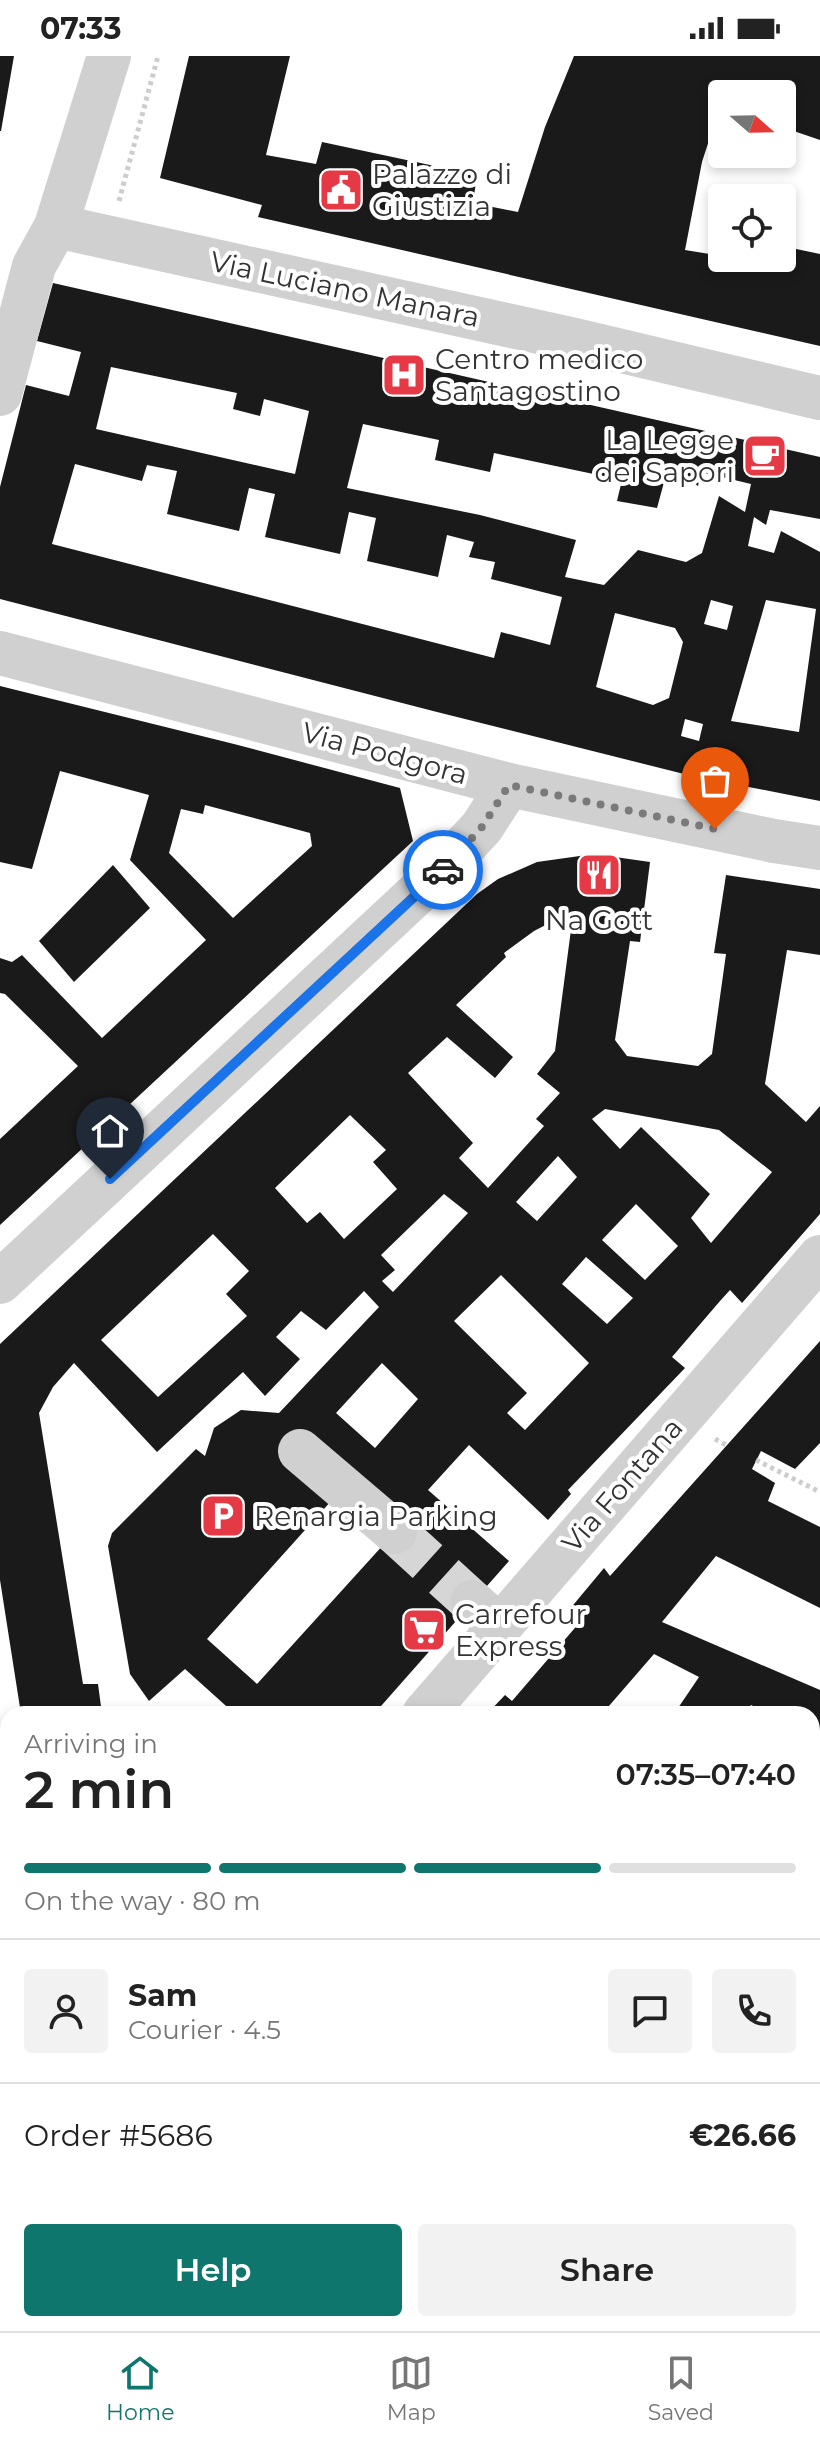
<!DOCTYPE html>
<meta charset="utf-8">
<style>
:root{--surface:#fff;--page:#f2f2f2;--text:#222;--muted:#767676;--line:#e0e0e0;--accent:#0f766e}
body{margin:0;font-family:Montserrat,sans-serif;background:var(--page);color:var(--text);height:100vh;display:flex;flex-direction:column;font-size:30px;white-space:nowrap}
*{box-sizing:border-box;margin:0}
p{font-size:26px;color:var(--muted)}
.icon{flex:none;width:44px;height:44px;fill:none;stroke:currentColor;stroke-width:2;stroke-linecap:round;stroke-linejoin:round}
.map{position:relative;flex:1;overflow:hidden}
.drawer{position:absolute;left:0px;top:1650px;width:820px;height:626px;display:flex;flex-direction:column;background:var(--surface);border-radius:24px 24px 0 0;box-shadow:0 4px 12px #0003}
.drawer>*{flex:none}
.needle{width:52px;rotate:110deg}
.tools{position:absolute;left:708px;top:24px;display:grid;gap:16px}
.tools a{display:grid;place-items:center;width:88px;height:88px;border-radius:8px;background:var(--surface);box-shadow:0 4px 12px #0003;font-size:40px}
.pin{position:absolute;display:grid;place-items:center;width:68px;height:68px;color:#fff;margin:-82px -34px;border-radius:50% 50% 50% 0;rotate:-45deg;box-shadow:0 0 8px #0007}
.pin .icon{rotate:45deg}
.courier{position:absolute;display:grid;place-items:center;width:80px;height:80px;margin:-40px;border:6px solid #1a73e8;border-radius:50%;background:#fff;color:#222;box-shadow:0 2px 10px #0007}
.headline em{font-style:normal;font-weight:600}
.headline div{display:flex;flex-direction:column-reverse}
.headline{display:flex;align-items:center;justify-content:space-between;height:136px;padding:0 24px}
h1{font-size:52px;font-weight:600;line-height:60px}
.bar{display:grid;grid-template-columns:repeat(4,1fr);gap:12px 8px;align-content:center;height:96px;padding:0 24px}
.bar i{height:10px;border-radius:6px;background:var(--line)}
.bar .current{background:var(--accent)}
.bar p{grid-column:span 4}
.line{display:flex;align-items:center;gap:20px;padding:0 24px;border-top:2px solid var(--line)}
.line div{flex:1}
.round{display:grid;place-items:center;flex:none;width:84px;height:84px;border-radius:8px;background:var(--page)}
.button{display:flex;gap:16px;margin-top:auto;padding:16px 24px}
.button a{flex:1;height:92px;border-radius:8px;background:var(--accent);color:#fff;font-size:32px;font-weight:600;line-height:92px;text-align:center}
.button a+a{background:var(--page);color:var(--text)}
.status{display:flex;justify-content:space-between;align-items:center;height:56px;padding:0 40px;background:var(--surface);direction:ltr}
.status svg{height:22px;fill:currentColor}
.dock{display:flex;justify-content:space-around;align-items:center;height:112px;border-top:2px solid var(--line);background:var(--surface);font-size:22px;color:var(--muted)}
.dock a{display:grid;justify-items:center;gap:4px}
.dock .current{color:var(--accent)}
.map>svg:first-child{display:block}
.building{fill:#1a1a1a;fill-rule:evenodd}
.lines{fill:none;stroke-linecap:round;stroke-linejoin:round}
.minor-tunnel{stroke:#d6d6d6;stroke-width:44;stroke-dasharray:44 22;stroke-linecap:butt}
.path{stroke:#cdcdcd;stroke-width:5;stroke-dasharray:4 4;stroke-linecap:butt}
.minor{stroke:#d0d0d0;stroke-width:44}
.major{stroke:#ababab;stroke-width:44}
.tram{stroke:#888;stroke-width:2}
.done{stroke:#7a7a7a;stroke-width:8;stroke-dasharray:0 14.4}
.route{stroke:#1a73e8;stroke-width:10}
.labels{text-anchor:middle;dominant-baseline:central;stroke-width:8;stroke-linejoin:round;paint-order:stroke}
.poi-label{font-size:28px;fill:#333;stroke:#fff;text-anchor:start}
.street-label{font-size:28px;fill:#333;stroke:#fff}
</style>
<div class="status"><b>07:33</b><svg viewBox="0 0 49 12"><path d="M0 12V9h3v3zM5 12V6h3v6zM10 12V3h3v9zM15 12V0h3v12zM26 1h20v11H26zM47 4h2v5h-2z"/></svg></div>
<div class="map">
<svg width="820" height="2275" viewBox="0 0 820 2275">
<rect width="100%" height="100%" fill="#fff"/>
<g class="building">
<polygon points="0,0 14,0 1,75 0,75"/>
<polygon points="189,0 290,0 266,99 316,108 322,86 477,119 473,147 518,156 545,71 574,0 820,0 820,84 782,71 782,38 722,38 722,51 720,50 702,106 685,194 722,200 722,202 782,202 782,190 820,198 820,290 258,161 262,149 160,122"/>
<path d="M53,227l767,174v62l-50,-9 -4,15 -12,-8 -6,29 26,7 7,-22 39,21v249l-132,-26 -251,-63 -437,-113v-112l26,-102 43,11 12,-44 -44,-11zM111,311l126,26 -4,16 27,7 4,-17 45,12 -14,63 -199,-45zM363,368l76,16 -4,20 55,12 4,-19 128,27 -5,21 40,7 12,-44 29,22 3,-14 50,12 -6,28 -26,-16 -17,57 -16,9 -48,-12 -34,35 -39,-8 11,-37 -96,-25 -133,-27zM75,408l67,17 5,-16 30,6 -10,43 72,17 10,-43 26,6 -10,43 75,17 9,-42 27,6 -9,43 71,16 9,-42 27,7 -5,15 26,5 -4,17 71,18 -12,48 -49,-13 -7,26 -442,-114zM711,544l22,6 -6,24 -23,-6zM766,544l50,9 -17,123 -68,-11zM615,557l60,15 8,14 -14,56 -16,7 -57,-18zM685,663l18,5 -4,17 -18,-5z"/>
<path d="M0,630l234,58 166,44 13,53 -413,384v-86l78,-73 -73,-72 -5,-1v-35l12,4 10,-7 80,83 104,-98 -76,-80 19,-65 -89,-24 -28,98 -32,-7zM205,749l105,28 2,13 -79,72 -64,-65 12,-44 22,5z"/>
<path d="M594,798l56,8 -10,80 -10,-1 -15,99 12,16 71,10 14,-12 14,-100 -12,-1 12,-78 94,14v66l-33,-5 -22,134 41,38 14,-16v108l-78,89 -12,-13 -10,11 -48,56 13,11 -117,122 3,4 -23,26 -79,-75 -41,45 81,71 -135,153h-139l-50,-45 -36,32 -19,-27 -22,-128 4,-13 84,-84 9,7 9,-28 27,-18 38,3 100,-106 -15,-16 -38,39 -25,-19 -25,26 24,22 -35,37 -22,-24 -86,80 -83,-89 -21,24 -14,26 44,271h15l4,30h-81l-21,-134v-236l477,-450 21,-15 39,-17zM565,859l7,7 -17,129 -18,23 23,19 -24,26 8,7 -56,62 -29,-30 14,-15 -65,-70 39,-36 48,41 18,-21 -57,-52 50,-48 -2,-4 30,-22zM605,1053l114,21 53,42 -61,71 -20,-25 19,-24 -69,-67 -21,22 -28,-30zM350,1059l36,35 -13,12 24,27 -53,50 -24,-27 -13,11 -32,-35zM558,1100l19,21 -40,44 -21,-19zM444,1138l24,19 -75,79 -11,-11 13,-11 -14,-15zM636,1148l42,42 -33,34 -43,-40zM213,1178l36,37 -23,23 21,22 -89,81 -57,-57zM586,1201l47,41 -26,26 -45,-40zM501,1219l88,88 -64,67 -18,-17 20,-20 -73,-72zM382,1307l36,36 -43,49 -39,-35zM332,1444l72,22 -147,162 -50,-45z"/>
<polygon points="113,809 150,852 74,926 39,885"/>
<polygon points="820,1285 820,1387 795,1413 761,1395 752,1413 775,1427 768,1445 820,1471 820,1552 716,1500 662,1566 820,1634 820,1847 812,1868 812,1658 769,1658 751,1649 745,1658 674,1658 699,1621 654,1598 602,1658 487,1658 505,1639 512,1645 580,1566 569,1554 604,1512 610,1520"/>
<polygon points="8,2191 8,2268 28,2268 22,2275 0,2275 0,2201"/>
<polygon points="86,2268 322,2268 343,2274 107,2275"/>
</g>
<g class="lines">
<polyline class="minor-tunnel" points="395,1476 472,1546"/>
<g class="path">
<polyline points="119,145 158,0"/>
<polyline points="715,1383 726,1389"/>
<polyline points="756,1404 820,1436"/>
</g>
<g class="minor">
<polyline points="56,170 575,284 820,342"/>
<polyline points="0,338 34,210 56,170 109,0"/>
<polyline points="0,597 509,729 774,785 820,792"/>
<polyline points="0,1226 441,815 482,771 509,729"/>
<polyline points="300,1395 395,1476"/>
<polyline points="472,1546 499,1570"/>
<polyline points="424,1658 820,1201"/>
<polyline points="0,1820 8,1873"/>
<polyline points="0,1929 5,1926 8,1914"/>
<polyline points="812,2004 820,1983"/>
<polyline points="812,2100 820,2079"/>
<polyline points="0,2147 8,2138"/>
<polyline points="812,2214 820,2184"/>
<polyline points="812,2226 819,2263"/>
<polyline points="462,2275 465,2268"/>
</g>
<g class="major">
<polyline points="0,2053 8,2060"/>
<polyline points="0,2096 8,2096"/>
<polyline points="819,2263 820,2275"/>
<polyline points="551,2268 577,2275"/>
<polyline points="623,2275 638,2268"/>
</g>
<g class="tram">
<polyline points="812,2080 820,2059"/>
<polyline points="812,2129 820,2107"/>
<polyline points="794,2268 795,2275"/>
<polyline points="448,2275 453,2268"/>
<polyline points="675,2275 685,2268"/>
</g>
</g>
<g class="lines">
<polyline class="done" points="443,814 482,771 509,729 715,773"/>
<polyline class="route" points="110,1123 443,814"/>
</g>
<defs>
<g id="civic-square" transform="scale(2.3)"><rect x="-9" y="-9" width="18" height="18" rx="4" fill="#e63946" stroke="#fff"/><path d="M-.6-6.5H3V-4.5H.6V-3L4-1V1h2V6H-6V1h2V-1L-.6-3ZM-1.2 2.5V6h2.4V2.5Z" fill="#fff"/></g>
<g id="hospital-square" transform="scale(2.3)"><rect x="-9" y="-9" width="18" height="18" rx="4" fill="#e63946" stroke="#fff"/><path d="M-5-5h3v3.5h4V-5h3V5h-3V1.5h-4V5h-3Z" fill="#fff"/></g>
<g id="cafe-square" transform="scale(2.3)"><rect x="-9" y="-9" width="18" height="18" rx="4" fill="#e63946" stroke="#fff"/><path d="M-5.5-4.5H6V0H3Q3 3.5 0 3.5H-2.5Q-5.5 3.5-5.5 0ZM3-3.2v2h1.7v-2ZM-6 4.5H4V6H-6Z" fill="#fff"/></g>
<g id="restaurant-square" transform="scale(2.3)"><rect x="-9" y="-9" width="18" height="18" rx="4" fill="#e63946" stroke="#fff"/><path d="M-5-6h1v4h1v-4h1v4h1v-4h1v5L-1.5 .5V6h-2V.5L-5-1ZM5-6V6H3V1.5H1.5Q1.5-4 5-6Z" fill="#fff"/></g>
<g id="parking-square" transform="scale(2.3)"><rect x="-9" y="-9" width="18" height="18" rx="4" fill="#e63946" stroke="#fff"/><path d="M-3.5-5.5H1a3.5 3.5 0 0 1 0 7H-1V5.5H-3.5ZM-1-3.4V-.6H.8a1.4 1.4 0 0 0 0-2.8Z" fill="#fff"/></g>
<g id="supermarket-square" transform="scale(2.3)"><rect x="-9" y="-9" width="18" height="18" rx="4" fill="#e63946" stroke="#fff"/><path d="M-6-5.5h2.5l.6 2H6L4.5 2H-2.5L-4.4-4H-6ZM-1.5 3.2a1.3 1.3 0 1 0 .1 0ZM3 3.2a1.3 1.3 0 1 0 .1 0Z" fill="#fff"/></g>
</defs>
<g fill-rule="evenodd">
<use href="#civic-square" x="341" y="134"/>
<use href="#hospital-square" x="404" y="319"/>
<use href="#cafe-square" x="765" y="400"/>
<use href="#restaurant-square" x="599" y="819"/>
<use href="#parking-square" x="223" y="1460"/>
<use href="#supermarket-square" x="424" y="1574"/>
</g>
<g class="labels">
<g class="poi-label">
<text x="372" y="118">Palazzo di<tspan x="372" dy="32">Giustizia</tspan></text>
<text x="435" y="303">Centro medico<tspan x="435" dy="32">Santagostino</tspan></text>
<text x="734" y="384" text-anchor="end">La Legge<tspan x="734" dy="32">dei Sapori</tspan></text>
<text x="599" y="864" text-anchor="middle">Na Gott</text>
<text x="254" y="1460">Renargia Parking</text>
<text x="455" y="1558">Carrefour<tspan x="455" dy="32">Express</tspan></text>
</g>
<g class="street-label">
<text transform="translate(345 233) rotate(12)">Via Luciano Manara</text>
<text transform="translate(385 697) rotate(15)">Via Podgora</text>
<text transform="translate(622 1429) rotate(-49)">Via Fontana</text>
</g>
</g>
</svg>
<div class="tools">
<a><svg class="needle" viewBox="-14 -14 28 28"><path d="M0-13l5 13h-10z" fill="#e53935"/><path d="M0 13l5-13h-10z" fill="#767676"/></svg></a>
<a><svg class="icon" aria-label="locate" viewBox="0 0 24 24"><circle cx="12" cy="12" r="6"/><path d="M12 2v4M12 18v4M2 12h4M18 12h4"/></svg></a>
</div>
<div class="pin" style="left:715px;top:773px;background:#ea580c"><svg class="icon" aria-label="bag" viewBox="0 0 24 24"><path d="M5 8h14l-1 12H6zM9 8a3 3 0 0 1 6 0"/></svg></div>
<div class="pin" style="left:110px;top:1123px;background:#1f2937"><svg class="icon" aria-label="home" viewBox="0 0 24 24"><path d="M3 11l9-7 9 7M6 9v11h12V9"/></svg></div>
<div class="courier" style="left:443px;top:814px"><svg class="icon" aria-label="car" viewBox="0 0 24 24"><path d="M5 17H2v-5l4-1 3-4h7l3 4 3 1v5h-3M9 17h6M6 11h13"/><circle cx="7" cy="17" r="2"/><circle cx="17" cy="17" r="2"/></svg></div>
<section class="drawer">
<div class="headline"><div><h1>2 min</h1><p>Arriving in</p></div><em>07:35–07:40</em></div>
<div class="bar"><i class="current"></i><i class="current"></i><i class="current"></i><i></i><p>On the way · 80 m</p></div>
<div class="line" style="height:144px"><a class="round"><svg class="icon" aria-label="person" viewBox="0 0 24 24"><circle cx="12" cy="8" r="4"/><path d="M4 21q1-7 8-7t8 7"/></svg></a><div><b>Sam</b><p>Courier · 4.5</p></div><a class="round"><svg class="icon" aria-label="chat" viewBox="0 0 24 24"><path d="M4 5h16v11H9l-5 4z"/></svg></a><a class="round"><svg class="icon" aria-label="phone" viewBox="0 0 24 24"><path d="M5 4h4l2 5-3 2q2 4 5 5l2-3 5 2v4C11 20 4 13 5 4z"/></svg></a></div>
<div class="line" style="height:104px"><div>Order #5686</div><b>€26.66</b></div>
<div class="button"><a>Help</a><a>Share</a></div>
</section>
</div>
<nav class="dock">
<a class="current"><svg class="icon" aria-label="home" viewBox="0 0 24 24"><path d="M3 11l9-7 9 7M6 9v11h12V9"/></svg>Home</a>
<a><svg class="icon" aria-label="map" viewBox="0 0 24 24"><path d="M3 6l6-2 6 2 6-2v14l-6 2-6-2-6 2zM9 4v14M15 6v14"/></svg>Map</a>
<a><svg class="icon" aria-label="saved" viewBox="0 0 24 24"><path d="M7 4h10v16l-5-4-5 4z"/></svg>Saved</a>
</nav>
